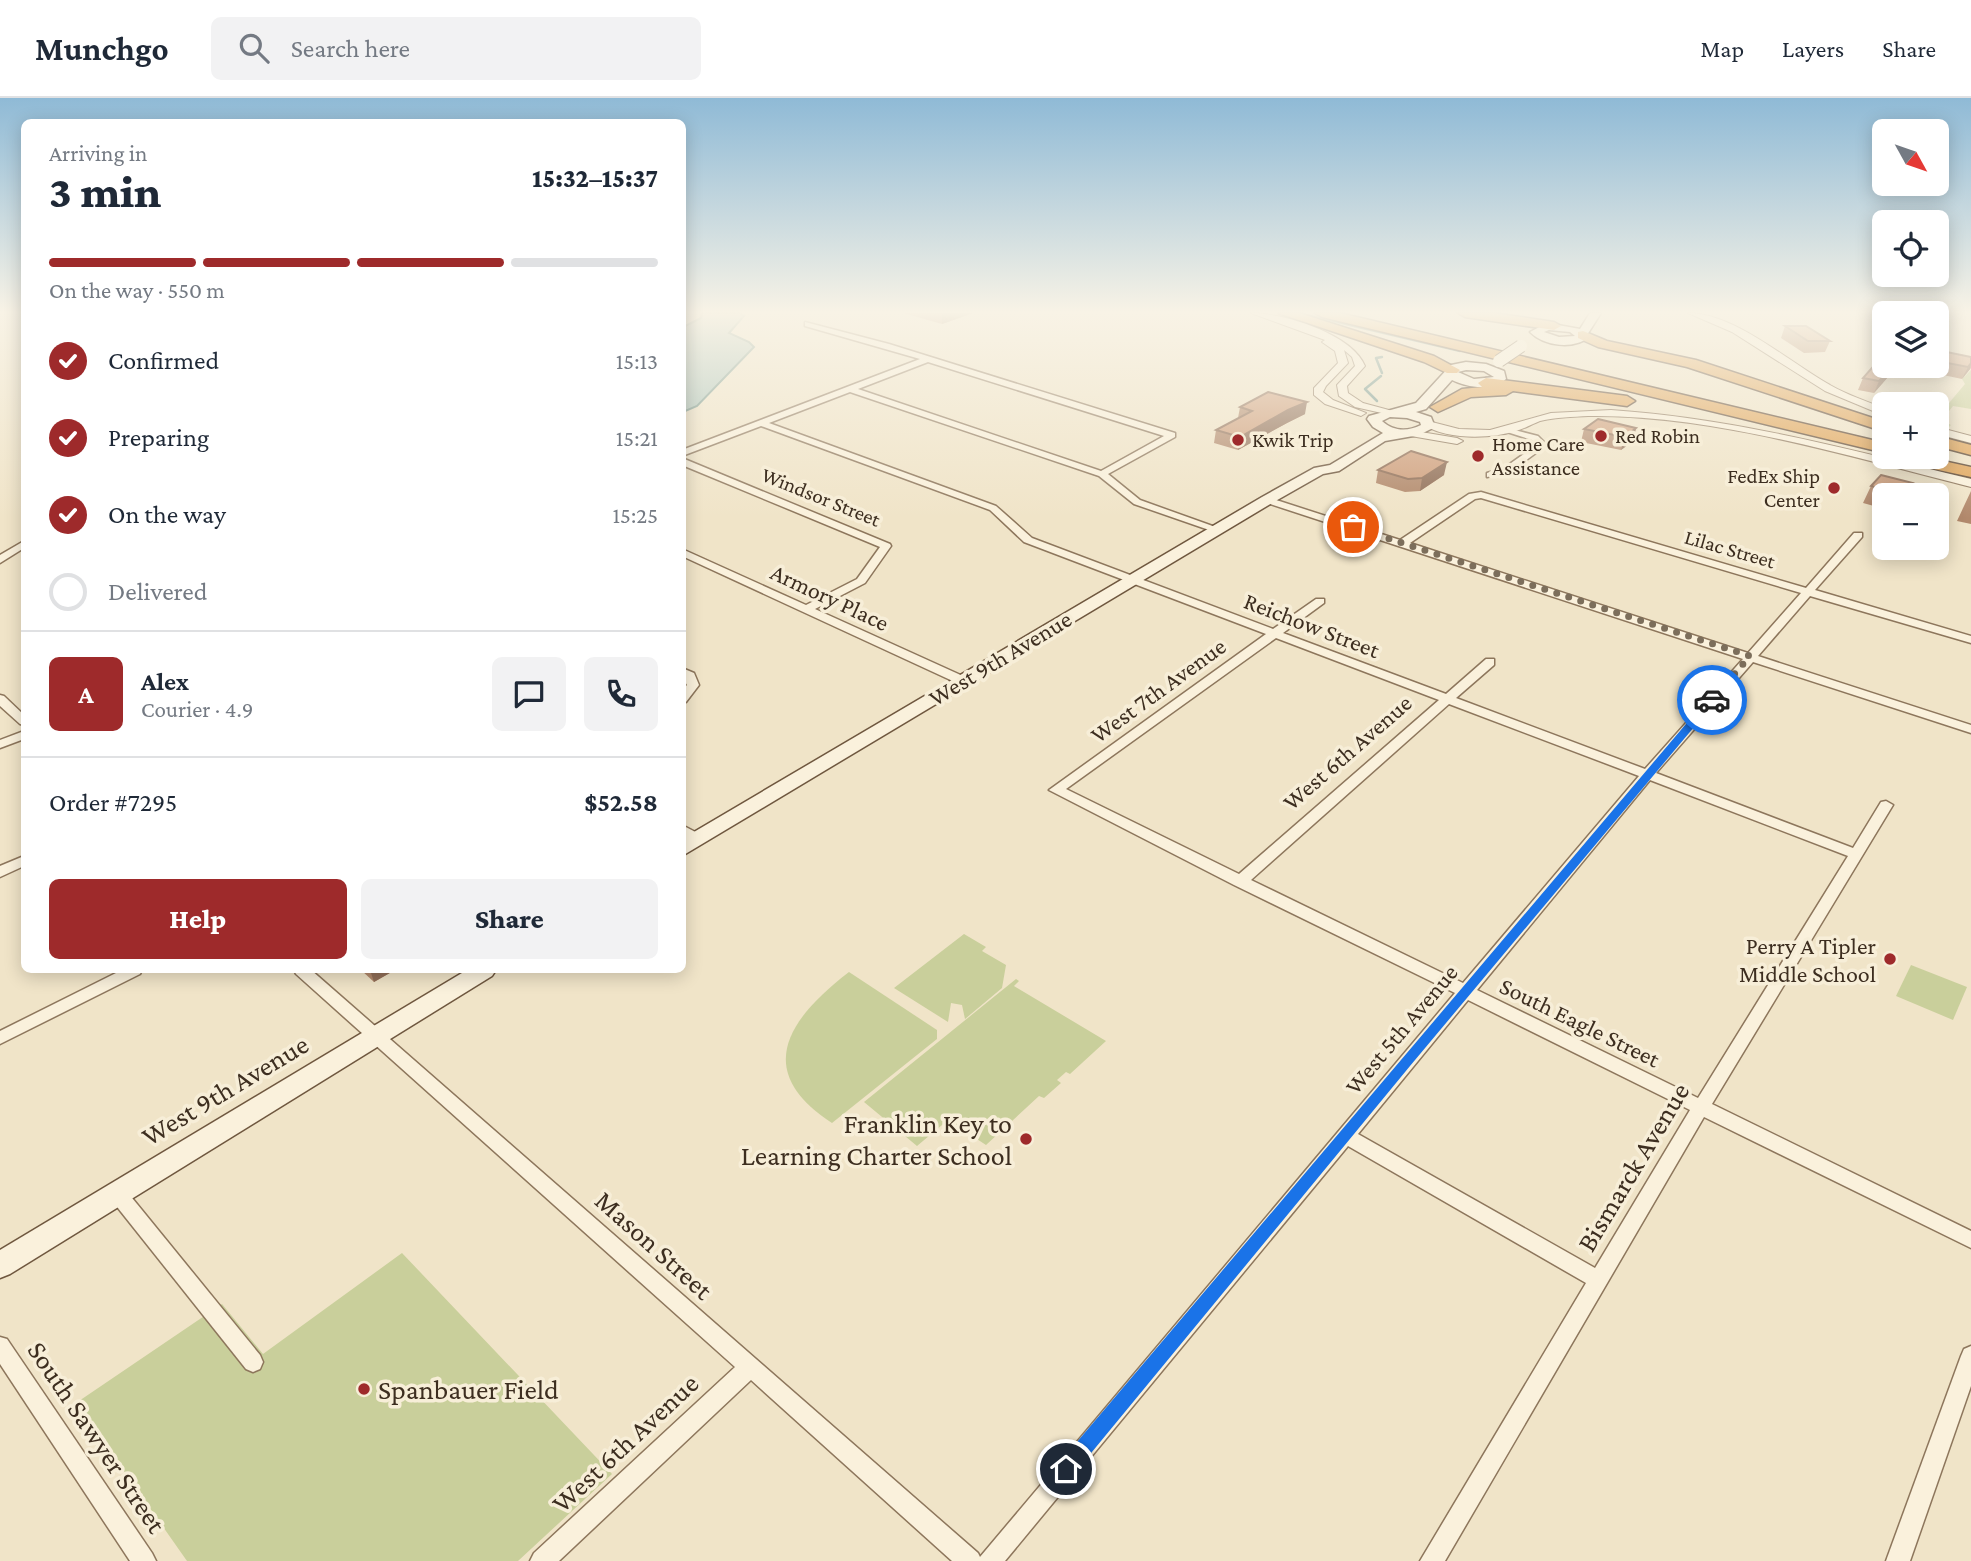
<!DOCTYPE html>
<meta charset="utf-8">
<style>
:root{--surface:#fff;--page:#f2f2f3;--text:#1f2937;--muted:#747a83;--line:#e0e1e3;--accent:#9e2a2b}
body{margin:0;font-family:"Crimson Pro",serif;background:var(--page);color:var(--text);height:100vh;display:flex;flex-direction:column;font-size:26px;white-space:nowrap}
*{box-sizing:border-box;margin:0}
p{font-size:23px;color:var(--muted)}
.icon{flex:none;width:38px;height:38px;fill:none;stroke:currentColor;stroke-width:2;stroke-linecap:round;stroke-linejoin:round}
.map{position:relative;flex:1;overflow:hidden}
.panel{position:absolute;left:21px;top:21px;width:665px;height:854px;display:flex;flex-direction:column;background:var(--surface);border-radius:10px;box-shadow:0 4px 18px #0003}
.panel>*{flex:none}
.needle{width:46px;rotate:130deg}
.fabs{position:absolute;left:1872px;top:21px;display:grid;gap:14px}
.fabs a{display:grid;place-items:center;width:77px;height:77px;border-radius:10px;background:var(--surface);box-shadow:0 4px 18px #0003;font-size:35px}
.pin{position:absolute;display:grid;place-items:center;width:60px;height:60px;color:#fff;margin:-30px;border:4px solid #fff;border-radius:50%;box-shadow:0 2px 7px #0007}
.courier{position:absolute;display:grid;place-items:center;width:70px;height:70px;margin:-35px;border:5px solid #1a73e8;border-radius:50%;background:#fff;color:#222;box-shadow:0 2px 9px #0007}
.head em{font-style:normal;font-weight:800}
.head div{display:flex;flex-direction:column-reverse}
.head{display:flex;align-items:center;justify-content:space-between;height:119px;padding:0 28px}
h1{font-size:46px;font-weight:800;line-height:52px}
.bar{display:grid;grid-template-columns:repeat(4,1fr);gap:10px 7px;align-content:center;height:84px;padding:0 28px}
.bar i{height:9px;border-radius:5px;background:var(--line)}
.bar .current{background:var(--accent)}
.bar p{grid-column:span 4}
.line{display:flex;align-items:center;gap:18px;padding:0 28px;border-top:2px solid var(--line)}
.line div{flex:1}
.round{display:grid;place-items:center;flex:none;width:74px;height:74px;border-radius:10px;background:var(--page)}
ol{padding:0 28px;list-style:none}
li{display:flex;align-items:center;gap:21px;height:77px}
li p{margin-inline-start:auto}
li .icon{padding:7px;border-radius:50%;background:var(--accent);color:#fff;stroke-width:4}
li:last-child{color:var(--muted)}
li i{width:38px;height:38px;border:4px solid var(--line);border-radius:50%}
.primary-button{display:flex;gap:14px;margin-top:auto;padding:14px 28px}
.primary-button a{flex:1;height:80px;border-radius:10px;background:var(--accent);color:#fff;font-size:28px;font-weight:800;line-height:80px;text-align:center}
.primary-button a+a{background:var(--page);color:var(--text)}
header{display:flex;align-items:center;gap:42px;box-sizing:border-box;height:98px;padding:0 35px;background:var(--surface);border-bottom:2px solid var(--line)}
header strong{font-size:33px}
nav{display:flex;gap:38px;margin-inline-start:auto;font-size:24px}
.search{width:490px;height:63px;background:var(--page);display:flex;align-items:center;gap:18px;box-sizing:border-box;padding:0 24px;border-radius:10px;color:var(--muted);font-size:26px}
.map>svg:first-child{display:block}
.green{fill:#c9cf9b}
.water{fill:#a9c4bc;stroke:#6f938a;stroke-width:2}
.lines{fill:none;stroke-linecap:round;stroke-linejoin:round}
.stream{stroke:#6f938a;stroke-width:2.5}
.minor-casing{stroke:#8d765c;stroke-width:3}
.tertiary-casing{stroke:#8d765c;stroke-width:2}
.secondary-casing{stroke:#6f573f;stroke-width:3}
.motorway-casing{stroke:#5b4430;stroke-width:3}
.minor{fill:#faf1dc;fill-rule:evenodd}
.tertiary{fill:#faf1dc;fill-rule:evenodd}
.secondary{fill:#faf1dc;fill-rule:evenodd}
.motorway{fill:#e0a458;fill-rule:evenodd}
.secondary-bridge-casing{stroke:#6f573f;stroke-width:14;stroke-linecap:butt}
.secondary-bridge{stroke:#faf1dc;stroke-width:12}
.wall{fill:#b2896c}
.shaded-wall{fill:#916f58}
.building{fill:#cf9f7d;stroke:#916f58;stroke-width:2}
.route{fill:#1a73e8}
.done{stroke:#7c6e5b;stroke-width:7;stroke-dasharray:0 12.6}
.poi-dot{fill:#9e2a2b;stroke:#f7eed8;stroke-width:2.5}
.labels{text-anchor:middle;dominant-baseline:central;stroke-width:7;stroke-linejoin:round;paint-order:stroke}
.far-poi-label{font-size:21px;fill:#3d2e20;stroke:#f7eed8;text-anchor:start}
.far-street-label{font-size:21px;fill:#3d2e20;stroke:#f7eed8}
.street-label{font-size:24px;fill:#3d2e20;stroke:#f7eed8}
.poi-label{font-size:24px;fill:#3d2e20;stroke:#f7eed8;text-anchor:end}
.near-street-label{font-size:28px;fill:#3d2e20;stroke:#f7eed8}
.near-poi-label{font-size:28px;fill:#3d2e20;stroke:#f7eed8;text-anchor:end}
</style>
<header>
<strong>Munchgo</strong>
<div class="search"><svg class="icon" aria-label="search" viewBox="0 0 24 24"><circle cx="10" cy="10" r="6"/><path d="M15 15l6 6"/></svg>Search here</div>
<nav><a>Map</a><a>Layers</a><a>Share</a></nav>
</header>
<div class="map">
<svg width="1971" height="1463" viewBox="0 0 1971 1463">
<rect width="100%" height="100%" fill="#f0e4c8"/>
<g class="green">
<polygon points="1971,272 1971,311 1953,308 1942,322 1951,327 1949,329 1937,329 1937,306 1893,298 1889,302 1898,306 1885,306 1885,310 1880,308 1894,294 1949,305 1965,286 1962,281"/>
<polygon points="964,836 986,849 982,853 1006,867 1002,890 965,921 962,907 951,905 948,924 894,890"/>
<polygon points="1911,867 1967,889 1953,922 1896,898"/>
<path d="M849,874l88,58v9l-105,84c-80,-52 -44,-104 17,-151z"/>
<polygon points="1016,881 1019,883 1014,888 1106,943 1070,976 1066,974 1057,982 1061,985 1044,1000 1039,998 986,1047 948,1022 917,1048 864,1004"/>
<polygon points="402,1155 612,1376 518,1463 187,1463 76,1305 222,1206 263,1256"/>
</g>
<polygon class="water" points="702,215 740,215 744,218 729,235 749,244 754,249 697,308 683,314 683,229 701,220"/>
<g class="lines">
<g class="stream">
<polyline points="1299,215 1460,253"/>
<polyline points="1382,259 1376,260 1382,275"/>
<polyline points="1377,303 1365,291 1381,278"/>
</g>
<g class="minor-casing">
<g id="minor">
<path d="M805,224l84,22 286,89v4l-67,37 32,26 81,29 -9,2 -78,-27 -35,-28 -249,-84 -81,31 227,83 36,32 241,91 43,-30h8v4l-41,30 163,61 40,-35h8v6l-38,33 189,71 98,-110 -479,-157v-4h6l130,42 69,-46 12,-2 325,96 48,-55h8v4l-47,53 156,46v7l-161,-47 -52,60 213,69v8l-218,-71 -97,111 197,75 28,-46 5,-1 7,4 -181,299 259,127v17l-267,-131 -259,444h-25l166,-278 -238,-137 -343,415h-53l-201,-181 -192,181h-29l4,-8 201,-186 -439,-393 -2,-4h17l667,583 2,4 475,-564 -221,-108 -185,-95 217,-156 -242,-92 -34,-32 -229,-84 -79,30v-6l238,-91 -115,-33zM928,264l236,74 -63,35 -243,-82zM1481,400l320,95 -53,60 -338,-110 65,-44zM1276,540l163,62 -200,174 -173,-85zM1449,606l190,72 -176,207 -212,-103zM1650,682l198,76 -150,242 -221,-108zM1468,902l222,110 -95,158 -237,-134z"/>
<polygon points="1507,330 1538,338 1545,345 1544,349 1510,374 1487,379 1487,375 1504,370 1535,348 1532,342 1507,334"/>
<polygon points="682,360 890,446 891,448 865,485 815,511 965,579 967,582 965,585 957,585 682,458 682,451 806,507 857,481 880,449 682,367"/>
<polygon points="24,443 24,450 0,465 0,457"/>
<polygon points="682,570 694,575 699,587 686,604 682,605 682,592 687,587 682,579"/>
<polygon points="0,597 4,598 24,617 24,627 20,626 0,608"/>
<polygon points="24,633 24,641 0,650 0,642"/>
<polygon points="682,727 703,738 705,741 703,744 693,744 682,737"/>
<polygon points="24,758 24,768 0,779 0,768"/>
<polygon points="122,872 142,872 140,876 0,946 0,933"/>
<polygon points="117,1087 124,1090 260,1257 263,1264 260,1271 253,1274 246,1271 110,1100 108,1095 110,1090"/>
<polygon points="0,1239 7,1241 152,1455 156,1463 130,1463 0,1266"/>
<polygon points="1971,1248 1971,1288 1910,1463 1886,1463 1961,1258 1964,1251"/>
</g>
</g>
<g class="tertiary-casing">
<g id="tertiary">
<path d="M1251,215c33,0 101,21 114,53l-18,20 1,7 15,10 37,10 -5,3 -40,-9 -16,-11 -2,-11 18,-19 -3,-9 -8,-7 4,13 -22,23 -3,6 10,8 33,13 -5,3 -36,-12 -11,-9v-7l24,-25 -3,-12 -13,-9 3,-2z"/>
<path d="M1688,215c47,0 102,50 142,72 17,10 37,16 55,24v7l-60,-25 -93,-59z"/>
<path d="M1611,312c122,8 241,40 360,69v8c-120,-30 -259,-73 -383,-71 -15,1 -32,1 -48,5 -8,3 -16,8 -24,10 -25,8 -72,9 -93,-7l5,-3 31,8 31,1 61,-17z"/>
<polygon points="1937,329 1971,338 1971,345 1937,336"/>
<polygon points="1409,332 1457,340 1463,343 1457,346 1405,337 1405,333"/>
</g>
</g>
<g class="secondary-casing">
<g id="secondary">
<path d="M1590,215h11l-14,22 2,2c-16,13 -45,9 -59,-5l17,-9 33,6zM1549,232l21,2 5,4 -16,1 -15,-5z"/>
<path d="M1466,264l20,2 18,7 2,8c-14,12 -38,9 -54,1l-26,29 -10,3 15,5 4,10 -16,8 -34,6 -46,30 -16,3 -51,29 -590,353v-17l580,-342 52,-29 16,-3 53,-32 -10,-6 -6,-8 2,-3 47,-13 35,-38zM1466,272l18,1 10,6 -20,2 -16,-7zM1390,319l17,1 13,4 1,3c-14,7 -28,6 -39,-4z"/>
<polygon points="467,872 496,872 492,878 10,1176 0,1180 0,1152"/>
</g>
</g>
<g class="motorway-casing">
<g id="motorway">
<polygon points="1278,215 1299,215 1434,258 1460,272 1457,275 1447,275 1424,264"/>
<polygon points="1315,215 1340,215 1885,345 1885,355 1322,219"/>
<polygon points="1458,215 1494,215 1554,224 1561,228 1554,232 1465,219"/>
<polygon points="1583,233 1607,243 1696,262 1885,324 1885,334 1687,269 1598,249 1578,240 1578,234"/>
<polygon points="1486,280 1627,298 1635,303 1627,308 1513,293 1506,297 1471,299 1438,314 1430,309 1462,291 1482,289 1478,285"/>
<polygon points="1937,338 1971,347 1971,357 1937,348"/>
<polygon points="1894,359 1925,359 1971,369 1971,379 1897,363"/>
</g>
</g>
<use href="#minor" class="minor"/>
<use href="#tertiary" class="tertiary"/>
<use href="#secondary" class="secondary"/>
<use href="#motorway" class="motorway"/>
<g class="secondary-bridge-casing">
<polyline id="secondary-bridge" points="1499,263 1521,248"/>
</g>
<use href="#secondary-bridge" class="secondary-bridge"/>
</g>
<g class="wall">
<polygon points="903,215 973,215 942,226"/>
<polygon points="1785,228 1830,243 1825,254 1804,255 1781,240"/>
<polygon points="1937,252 1971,259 1971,270 1962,281 1910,270 1911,268 1937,268"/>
<polygon points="1888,279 1874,295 1858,292 1863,280"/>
<polygon points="1240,309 1305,316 1287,325 1238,352 1214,345 1216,332 1238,320"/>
<polygon points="1636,330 1633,343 1621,352 1581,344 1584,331"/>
<polygon points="1378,372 1444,377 1420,393 1405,394 1376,385"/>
<polygon points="1913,385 1908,397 1885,397 1885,411 1863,405 1871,388"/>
<polygon points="1971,393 1971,426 1957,423"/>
<polygon points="361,872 395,872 374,884"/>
</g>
<g class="shaded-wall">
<polygon points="942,215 973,215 942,226"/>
<polygon points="1971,265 1970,271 1962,281 1968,269"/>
<polygon points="1893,268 1888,279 1874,295 1879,283"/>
<polygon points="1307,304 1305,316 1287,325 1238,352 1240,339 1288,312"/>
<polygon points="1636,330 1633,343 1621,352 1625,339"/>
<polygon points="1447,364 1444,377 1420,393 1422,380"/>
<polygon points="1913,385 1908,397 1903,397"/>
<polygon points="370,872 395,872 374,884"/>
</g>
<g class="building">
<polygon points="1785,228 1806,228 1830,243 1808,243"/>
<polygon points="1937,252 1971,259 1971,265 1968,269 1937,263"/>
<polygon points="1877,264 1885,266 1885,268 1893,268 1879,283 1863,280"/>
<polygon points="1268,294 1307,304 1288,312 1240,339 1216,332 1252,313 1240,309"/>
<polygon points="1598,321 1636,330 1625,339 1584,331"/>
<polygon points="1411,353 1447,364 1422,380 1408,381 1378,372"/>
<polygon points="1881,377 1913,385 1904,396 1871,388"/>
</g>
<linearGradient id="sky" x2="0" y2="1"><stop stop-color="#8fbad6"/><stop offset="0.51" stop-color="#f8f3e6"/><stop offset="1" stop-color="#f8f3e6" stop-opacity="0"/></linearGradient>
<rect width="1971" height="420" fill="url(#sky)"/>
<polygon class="route" points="1712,599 1717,602 1715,604 1410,968 1073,1377 1066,1379 1060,1377 1057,1371 1060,1364 1708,600"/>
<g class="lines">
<polyline class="done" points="1353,429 1750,558 1712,602"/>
</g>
<g class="poi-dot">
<circle cx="1601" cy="338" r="7"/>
<circle cx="1238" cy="342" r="7"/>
<circle cx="1478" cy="358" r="7"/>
<circle cx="1834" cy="390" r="7"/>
<circle cx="1890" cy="861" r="7"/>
<circle cx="1026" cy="1041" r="7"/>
<circle cx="364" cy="1291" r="7"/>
</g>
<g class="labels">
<g class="far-poi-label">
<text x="1615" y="338">Red Robin</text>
<text x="1252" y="342">Kwik Trip</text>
<text x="1492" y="346">Home Care<tspan x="1492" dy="24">Assistance</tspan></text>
<text x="1820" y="378" text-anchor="end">FedEx Ship<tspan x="1820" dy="24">Center</tspan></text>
</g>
<g class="far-street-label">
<text transform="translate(821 399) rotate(22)">Windsor Street</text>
<text transform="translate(1730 451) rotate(16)">Lilac Street</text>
</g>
<g class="street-label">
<text transform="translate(830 499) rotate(25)">Armory Place</text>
<text transform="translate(1312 527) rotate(21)">Reichow Street</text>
<text transform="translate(1000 560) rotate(-31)">West 9th Avenue</text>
<text transform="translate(1158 592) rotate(-36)">West 7th Avenue</text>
<text transform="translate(1347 654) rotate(-41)">West 6th Avenue</text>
<text transform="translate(1580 924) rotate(26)">South Eagle Street</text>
<text transform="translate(1401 931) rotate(-50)">West 5th Avenue</text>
</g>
<g class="poi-label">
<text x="1876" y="847">Perry A Tipler<tspan x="1876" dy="28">Middle School</tspan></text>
</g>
<g class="near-street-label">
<text transform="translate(225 992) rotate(-31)">West 9th Avenue</text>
<text transform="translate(1633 1069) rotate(-59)">Bismarck Avenue</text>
<text transform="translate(654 1147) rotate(42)">Mason Street</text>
<text transform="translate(97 1339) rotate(56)">South Sawyer Street</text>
<text transform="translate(625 1345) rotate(-43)">West 6th Avenue</text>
</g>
<g class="near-poi-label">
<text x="1012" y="1025">Franklin Key to<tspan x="1012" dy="32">Learning Charter School</tspan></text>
<text x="378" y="1291" text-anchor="start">Spanbauer Field</text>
</g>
</g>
</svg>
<div class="fabs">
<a><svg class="needle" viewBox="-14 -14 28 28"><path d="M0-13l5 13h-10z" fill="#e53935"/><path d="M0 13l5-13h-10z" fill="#747a83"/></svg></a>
<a><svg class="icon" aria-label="locate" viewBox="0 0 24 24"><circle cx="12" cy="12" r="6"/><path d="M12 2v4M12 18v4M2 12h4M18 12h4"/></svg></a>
<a><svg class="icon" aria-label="layers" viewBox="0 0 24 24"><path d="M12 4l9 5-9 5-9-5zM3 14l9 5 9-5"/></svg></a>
<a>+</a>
<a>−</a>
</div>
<div class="pin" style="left:1353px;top:429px;background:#ea580c"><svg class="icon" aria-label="bag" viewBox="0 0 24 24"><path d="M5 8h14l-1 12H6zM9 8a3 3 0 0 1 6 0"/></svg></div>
<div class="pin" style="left:1066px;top:1371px;background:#1f2937"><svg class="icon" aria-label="home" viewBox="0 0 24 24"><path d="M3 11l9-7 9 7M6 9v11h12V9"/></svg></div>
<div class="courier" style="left:1712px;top:602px"><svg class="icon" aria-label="car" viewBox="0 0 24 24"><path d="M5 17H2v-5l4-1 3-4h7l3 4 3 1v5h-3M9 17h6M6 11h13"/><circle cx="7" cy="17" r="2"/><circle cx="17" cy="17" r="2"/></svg></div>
<section class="panel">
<div class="head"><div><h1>3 min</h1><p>Arriving in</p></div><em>15:32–15:37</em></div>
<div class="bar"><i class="current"></i><i class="current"></i><i class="current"></i><i></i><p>On the way · 550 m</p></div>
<ol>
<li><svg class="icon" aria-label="check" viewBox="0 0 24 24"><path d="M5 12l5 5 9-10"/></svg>Confirmed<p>15:13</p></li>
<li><svg class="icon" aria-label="check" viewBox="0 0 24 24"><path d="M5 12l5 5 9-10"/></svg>Preparing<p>15:21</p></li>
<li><svg class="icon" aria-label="check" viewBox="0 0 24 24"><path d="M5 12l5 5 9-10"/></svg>On the way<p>15:25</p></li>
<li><i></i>Delivered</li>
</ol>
<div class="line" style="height:126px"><b class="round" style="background:var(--accent);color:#fff">A</b><div><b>Alex</b><p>Courier · 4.9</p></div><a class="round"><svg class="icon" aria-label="chat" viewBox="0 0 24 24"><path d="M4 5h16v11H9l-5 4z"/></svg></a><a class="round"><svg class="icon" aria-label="phone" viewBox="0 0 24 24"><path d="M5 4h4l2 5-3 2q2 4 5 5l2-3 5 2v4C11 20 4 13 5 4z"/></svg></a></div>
<div class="line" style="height:91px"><div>Order #7295</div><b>$52.58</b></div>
<div class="primary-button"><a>Help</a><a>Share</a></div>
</section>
</div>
